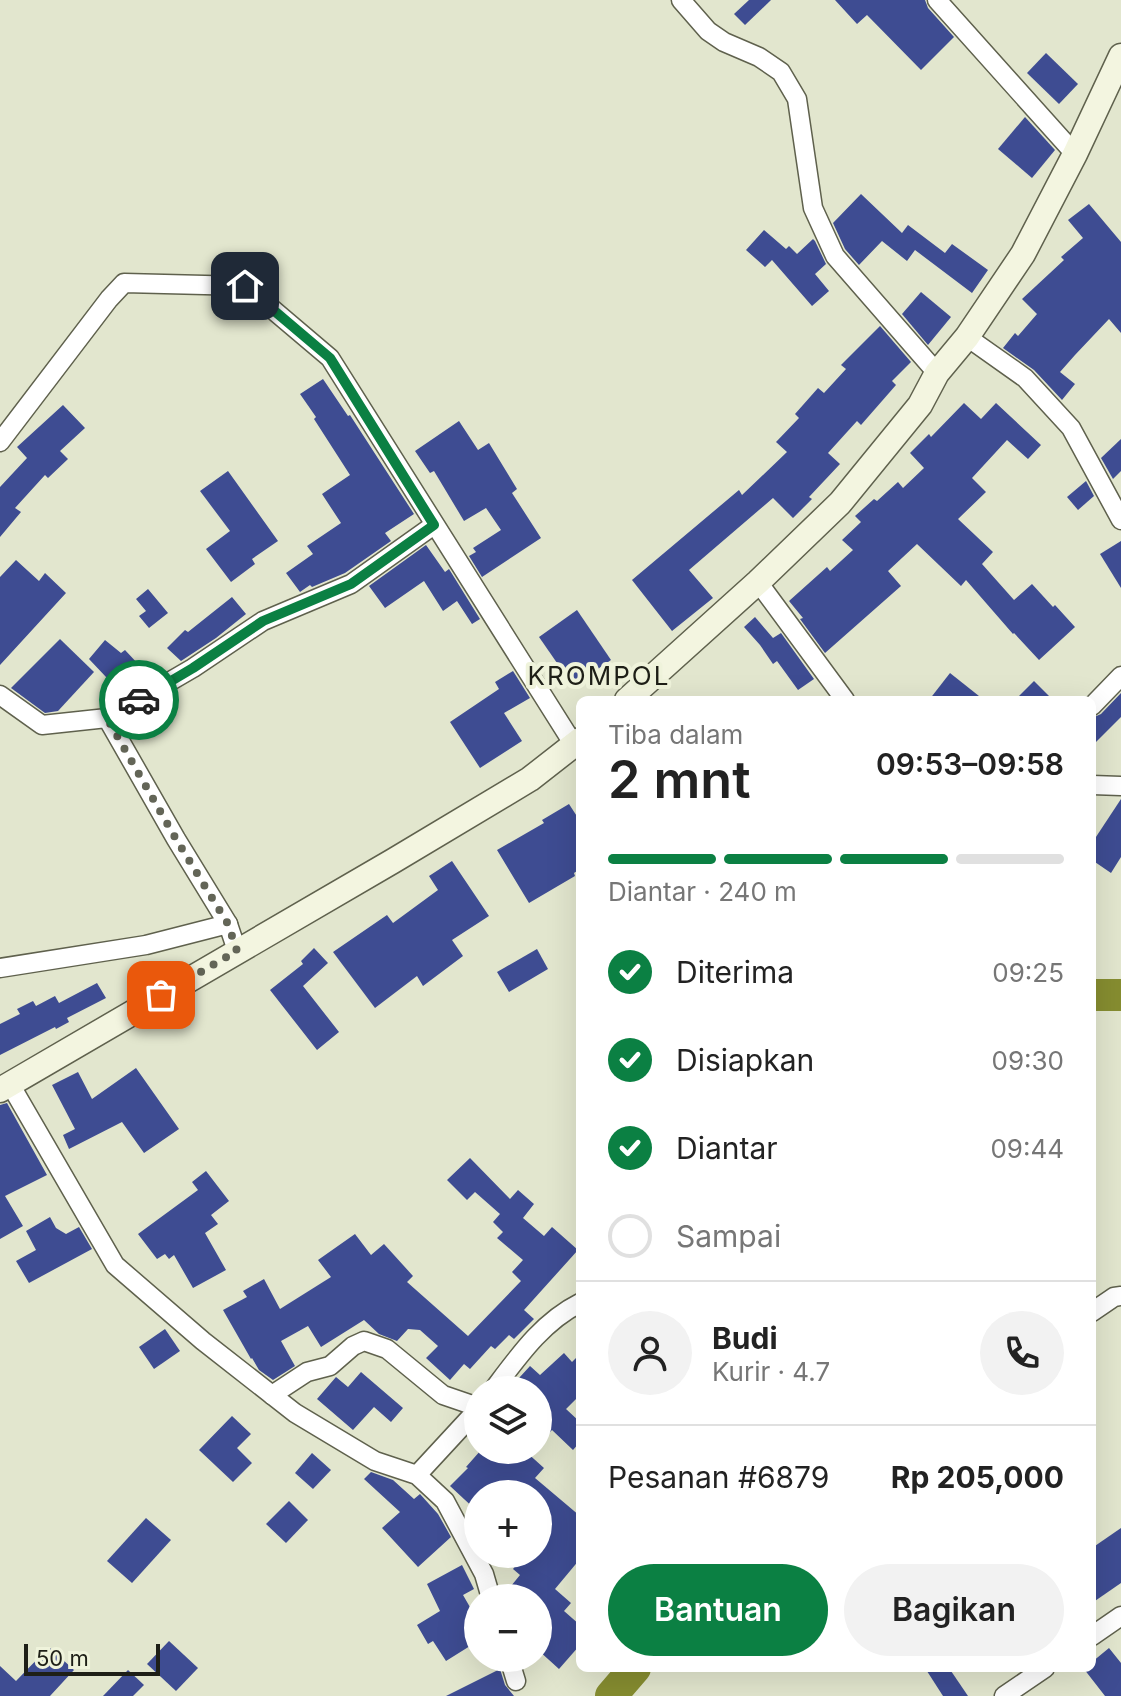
<!DOCTYPE html>
<html lang="id">
<meta charset="utf-8">
<style>
:root{--surface:#fff;--page:#f2f2f2;--text:#222;--muted:#767676;--line:#e0e0e0;--accent:#0b8043}
body{margin:0;font-family:Inter,sans-serif;background:var(--page);color:var(--text);height:100vh;display:flex;flex-direction:column;font-size:30px;white-space:nowrap}
*{box-sizing:border-box;margin:0}
p{font-size:26px;color:var(--muted)}
.icon{flex:none;width:44px;height:44px;fill:none;stroke:currentColor;stroke-width:2;stroke-linecap:round;stroke-linejoin:round}
.map{position:relative;flex:1;overflow:hidden}
.side{position:absolute;left:576px;top:696px;width:520px;height:976px;display:flex;flex-direction:column;background:var(--surface);border-radius:12px;box-shadow:0 8px 32px #0002}
.side>*{flex:none}
.controls{position:absolute;left:464px;top:1376px;display:grid;gap:16px}
.controls a{display:grid;place-items:center;width:88px;height:88px;border-radius:50%;background:var(--surface);box-shadow:0 8px 32px #0002;font-size:40px}
.scale{position:absolute;left:24px;bottom:20px;width:136px;box-sizing:border-box;padding-left:8px;border:4px solid #1e1f17;border-top:0;font-size:22px;line-height:28px;white-space:nowrap;color:#1e1f17;-webkit-text-stroke:6px #eff3db;paint-order:stroke}
.pin{position:absolute;display:grid;place-items:center;width:68px;height:68px;color:#fff;margin:-34px;border-radius:16px;box-shadow:0 4px 12px #0006}
.courier{position:absolute;display:grid;place-items:center;width:80px;height:80px;margin:-40px;border:6px solid #0b8043;border-radius:50%;background:#fff;color:#222;box-shadow:0 2px 10px #0007}
.headline em{font-style:normal;font-weight:600}
.headline div{display:flex;flex-direction:column-reverse}
.headline{display:flex;align-items:center;justify-content:space-between;height:136px;padding:0 32px}
h1{font-size:52px;font-weight:600;line-height:60px}
.bar{display:grid;grid-template-columns:repeat(4,1fr);gap:12px 8px;align-content:center;height:96px;padding:0 32px}
.bar i{height:10px;border-radius:6px;background:var(--line)}
.bar .on{background:var(--accent)}
.bar p{grid-column:span 4}
.line{display:flex;align-items:center;gap:20px;padding:0 32px;border-top:2px solid var(--line)}
.line div{flex:1}
.round{display:grid;place-items:center;flex:none;width:84px;height:84px;border-radius:42px;background:var(--page)}
ol{padding:0 32px;list-style:none}
li{display:flex;align-items:center;gap:24px;height:88px}
li p{margin-inline-start:auto}
li .icon{padding:8px;border-radius:50%;background:var(--accent);color:#fff;stroke-width:4}
li:last-child{color:var(--muted)}
li i{width:44px;height:44px;border:4px solid var(--line);border-radius:50%}
.action{display:flex;gap:16px;margin-top:auto;padding:16px 32px}
.action a{flex:1;height:92px;border-radius:48px;background:var(--accent);color:#fff;font-size:32px;font-weight:600;line-height:92px;text-align:center}
.action a+a{background:var(--page);color:var(--text)}
.map>svg:first-child{display:block}
.lines{fill:none;stroke-linecap:round;stroke-linejoin:round}
.river{stroke:#868d30;stroke-width:32}
.building{fill:#3e4c92}
.street-casing{stroke:#5f614d;stroke-width:21}
.secondary-casing{stroke:#5f614d;stroke-width:27}
.street{stroke:#fff;stroke-width:18}
.secondary{stroke:#f3f5e0;stroke-width:24}
.done{stroke:#636557;stroke-width:8;stroke-dasharray:0 14.4}
.route{stroke:#0b8043;stroke-width:10}
.labels{text-anchor:middle;dominant-baseline:central;stroke-width:8;stroke-linejoin:round;paint-order:stroke}
.quarter-label{font-size:26px;letter-spacing:2px;fill:#1e1f17;stroke:#eff3db}
</style>
<div class="map">
<svg width="1121" height="1696" viewBox="0 0 1121 1696">
<rect width="100%" height="100%" fill="#e2e6ce"/>
<g class="lines">
<g class="river">
<polyline points="1092,995 1121,995"/>
<polyline points="611,1696 635,1668"/>
</g>
</g>
<g class="building">
<polygon points="749,0 771,0 745,25 734,14"/>
<polygon points="835,0 925,0 928,8 954,37 921,70 867,15 857,24"/>
<polygon points="1046,53 1078,84 1059,104 1027,73"/>
<polygon points="1025,117 1055,150 1032,178 998,149"/>
<polygon points="861,194 902,233 908,225 945,253 952,244 988,270 972,293 915,250 907,261 882,241 859,265 845,249 833,223"/>
<polygon points="1089,204 1121,242 1121,333 1109,319 1075,355 1060,372 1075,384 1062,400 1034,370 1003,348 1015,333 1018,336 1037,314 1022,299 1064,260 1061,257 1083,238 1068,220"/>
<polygon points="764,230 786,249 789,246 797,254 813,239 815,241 826,264 815,274 829,291 812,306 772,260 765,267 746,250"/>
<polygon points="921,292 951,317 928,345 902,314"/>
<polygon points="880,326 911,362 892,381 896,385 861,425 857,421 828,453 840,464 809,497 812,499 793,518 773,498 689,570 713,598 672,631 632,580 739,490 742,495 787,452 776,442 799,418 795,414 818,388 824,393 846,369 841,365"/>
<polygon points="323,379 348,416 350,415 414,514 385,533 391,541 345,573 312,587 310,585 300,592 286,573 313,554 307,546 341,523 322,494 350,475 314,419 316,417 300,394"/>
<polygon points="964,403 981,419 996,403 1041,445 1028,459 1007,440 972,478 986,492 958,519 993,552 982,564 1014,600 1032,584 1053,607 1055,605 1075,627 1039,660 1014,633 1013,634 966,580 961,586 917,544 888,571 901,586 825,653 800,619 803,618 789,601 827,567 830,571 853,550 842,540 861,522 855,516 874,499 877,501 898,482 903,488 924,468 910,453 929,434 931,437"/>
<polygon points="63,405 85,428 60,451 68,459 48,478 45,475 15,508 21,512 0,537 0,487 27,458 17,447"/>
<polygon points="459,421 478,450 489,443 517,489 512,493 541,538 482,577 469,556 476,552 473,548 501,530 486,508 464,521 434,471 430,473 415,451"/>
<polygon points="1121,439 1121,471 1113,479 1101,458"/>
<polygon points="228,471 278,541 252,559 255,564 231,582 206,549 230,531 200,491"/>
<polygon points="1086,481 1094,496 1078,510 1067,497"/>
<polygon points="1121,541 1121,588 1100,554"/>
<polygon points="426,545 445,572 449,569 480,619 472,624 457,601 443,611 424,581 385,608 369,586"/>
<polygon points="16,560 39,581 45,573 66,593 0,665 0,577"/>
<polygon points="148,589 168,613 149,628 139,616 146,611 136,599"/>
<polygon points="232,597 246,614 216,638 181,661 167,648 185,630 188,632"/>
<polygon points="577,610 611,660 573,686 539,637"/>
<polygon points="755,617 773,638 781,633 814,679 798,690 777,661 773,664 760,645 744,627"/>
<polygon points="60,639 94,672 58,711 45,713 11,688"/>
<polygon points="105,640 121,653 125,650 139,665 135,670 146,682 123,695 89,659"/>
<polygon points="513,671 530,698 504,713 522,741 480,768 450,722 499,689 495,682"/>
<polygon points="950,673 984,700 929,700"/>
<polygon points="1034,681 1053,700 1015,700"/>
<polygon points="1121,693 1121,717 1092,746 1092,718 1101,714"/>
<polygon points="1121,799 1121,857 1111,873 1092,860 1092,843"/>
<polygon points="569,804 580,821 580,869 574,873 575,876 529,903 497,850 544,823 542,820"/>
<polygon points="452,861 489,916 452,940 463,956 423,986 417,976 375,1008 333,952 387,915 393,923 438,890 429,876"/>
<polygon points="314,948 328,963 303,986 339,1032 317,1050 270,990 303,964 301,961"/>
<polygon points="537,949 548,969 509,992 497,972"/>
<polygon points="97,983 106,998 67,1018 69,1022 56,1029 55,1027 0,1055 0,1024 20,1014 17,1009 33,1001 36,1006 55,996 59,1003"/>
<polygon points="136,1068 179,1129 144,1153 122,1122 69,1149 63,1135 75,1129 52,1085 78,1072 92,1099"/>
<polygon points="7,1103 47,1175 5,1196 23,1226 0,1239 0,1105"/>
<polygon points="470,1158 510,1199 518,1190 534,1204 523,1218 544,1236 552,1227 578,1250 524,1310 534,1319 514,1339 509,1335 495,1349 491,1346 470,1369 464,1364 450,1380 426,1358 438,1346 420,1330 408,1329 397,1341 379,1334 364,1320 321,1347 308,1326 281,1341 295,1366 273,1380 259,1370 252,1358 251,1359 223,1310 247,1297 243,1291 264,1279 280,1309 331,1277 318,1260 355,1234 371,1255 384,1244 413,1276 407,1282 468,1336 521,1281 512,1272 523,1260 497,1238 503,1232 493,1222 500,1214 475,1192 467,1200 447,1180"/>
<polygon points="206,1171 229,1201 211,1215 218,1224 205,1233 226,1270 193,1288 174,1255 169,1259 165,1254 157,1259 138,1234 198,1190 192,1182"/>
<polygon points="50,1217 56,1228 66,1234 79,1227 92,1249 29,1283 16,1261 36,1250 26,1231"/>
<polygon points="165,1329 180,1351 154,1369 139,1347"/>
<polygon points="564,1353 572,1362 580,1354 580,1395 566,1409 580,1422 580,1442 573,1450 552,1430 538,1445 538,1390 508,1390 530,1366 540,1375"/>
<polygon points="361,1372 403,1408 391,1422 374,1407 353,1430 317,1399 336,1377 348,1387"/>
<polygon points="232,1416 251,1434 237,1448 252,1463 233,1482 199,1450"/>
<polygon points="481,1450 489,1450 497,1457 503,1450 524,1450 544,1468 535,1478 580,1516 580,1559 555,1589 571,1603 564,1611 580,1625 580,1645 559,1669 538,1650 538,1598 503,1598 503,1596 520,1575 513,1569 517,1564 506,1554 538,1554 538,1494 478,1494 478,1512 450,1486 468,1468 466,1467"/>
<polygon points="312,1453 331,1470 313,1489 295,1473"/>
<polygon points="371,1472 393,1480 414,1499 420,1494 438,1514 451,1537 418,1567 382,1528 400,1512 364,1479"/>
<polygon points="289,1501 308,1520 286,1543 266,1524"/>
<polygon points="146,1518 171,1540 132,1583 107,1561"/>
<polygon points="1121,1528 1121,1583 1092,1603 1092,1548"/>
<polygon points="462,1565 474,1589 463,1595 478,1621 478,1641 446,1661 433,1641 428,1644 417,1625 440,1611 427,1584"/>
<polygon points="169,1641 198,1668 176,1691 147,1664"/>
<polygon points="49,1647 74,1670 50,1696 0,1696 0,1666 16,1681"/>
<polygon points="1109,1648 1121,1663 1121,1696 1105,1696 1084,1669 1092,1668 1092,1662"/>
<polygon points="925,1668 949,1668 968,1696 943,1696"/>
<polygon points="500,1669 505,1685 514,1696 446,1696"/>
<polygon points="128,1670 144,1685 133,1696 103,1696"/>
</g>
<g class="lines">
<g class="street-casing">
<g id="street">
<polyline points="681,0 708,31 724,42 759,57 781,72 797,99 813,208 835,256 937,373"/>
<polyline points="937,0 1075,154"/>
<polyline points="967,337 1025,378 1071,428 1121,520"/>
<polyline points="0,442 109,299 124,283 245,286 330,358 574,745"/>
<polyline points="758,582 845,700"/>
<polyline points="0,695 42,725 107,718 176,839 228,924 237,951"/>
<polyline points="1092,706 1121,676"/>
<polyline points="107,718 193,668 263,621 351,584 434,525"/>
<polyline points="1092,785 1121,786"/>
<polyline points="0,968 146,945 228,924"/>
<polyline points="10,1084 115,1265 203,1341 295,1413 375,1461 417,1475 445,1501 484,1574 491,1598"/>
<polyline points="1092,1312 1114,1297 1121,1296"/>
<path d="M493,1390c25,-33 49,-68 87,-87"/>
<polyline points="272,1395 307,1372 330,1366 353,1346 364,1341 387,1349 443,1395 478,1407"/>
<polyline points="417,1475 478,1409"/>
<polyline points="1092,1636 1121,1616"/>
<polyline points="509,1658 516,1681"/>
<polyline points="1004,1696 1045,1668"/>
</g>
</g>
<g class="secondary-casing">
<g id="secondary">
<polyline points="627,700 758,582 840,503 920,405 937,373 967,337 1023,254 1075,154 1121,56"/>
<polyline points="0,1090 393,861 530,779 580,740"/>
</g>
</g>
<use href="#street" class="street"/>
<use href="#secondary" class="secondary"/>
</g>
<g class="lines">
<polyline class="done" points="139,700 107,718 176,839 228,924 237,951 161,995"/>
<polyline class="route" points="139,700 193,668 263,621 351,584 434,525 330,358 245,286"/>
</g>
<g class="labels">
<g class="quarter-label">
<text x="599" y="675">KROMPOL</text>
</g>
</g>
</svg>
<div class="controls">
<a><svg class="icon" aria-label="layers" viewBox="0 0 24 24"><path d="M12 4l9 5-9 5-9-5zM3 14l9 5 9-5"/></svg></a>
<a>+</a>
<a>−</a>
</div>
<div class="scale">50 m</div>
<div class="pin" style="left:161px;top:995px;background:#ea580c"><svg class="icon" aria-label="bag" viewBox="0 0 24 24"><path d="M5 8h14l-1 12H6zM9 8a3 3 0 0 1 6 0"/></svg></div>
<div class="pin" style="left:245px;top:286px;background:#1f2937"><svg class="icon" aria-label="home" viewBox="0 0 24 24"><path d="M3 11l9-7 9 7M6 9v11h12V9"/></svg></div>
<div class="courier" style="left:139px;top:700px"><svg class="icon" aria-label="car" viewBox="0 0 24 24"><path d="M5 17H2v-5l4-1 3-4h7l3 4 3 1v5h-3M9 17h6M6 11h13"/><circle cx="7" cy="17" r="2"/><circle cx="17" cy="17" r="2"/></svg></div>
<section class="side">
<div class="headline"><div><h1>2 mnt</h1><p>Tiba dalam</p></div><em>09:53–09:58</em></div>
<div class="bar"><i class="on"></i><i class="on"></i><i class="on"></i><i></i><p>Diantar · 240 m</p></div>
<ol>
<li><svg class="icon" aria-label="check" viewBox="0 0 24 24"><path d="M5 12l5 5 9-10"/></svg>Diterima<p>09:25</p></li>
<li><svg class="icon" aria-label="check" viewBox="0 0 24 24"><path d="M5 12l5 5 9-10"/></svg>Disiapkan<p>09:30</p></li>
<li><svg class="icon" aria-label="check" viewBox="0 0 24 24"><path d="M5 12l5 5 9-10"/></svg>Diantar<p>09:44</p></li>
<li><i></i>Sampai</li>
</ol>
<div class="line" style="height:144px"><a class="round"><svg class="icon" aria-label="person" viewBox="0 0 24 24"><circle cx="12" cy="8" r="4"/><path d="M4 21q1-7 8-7t8 7"/></svg></a><div><b>Budi</b><p>Kurir · 4.7</p></div><a class="round"><svg class="icon" aria-label="phone" viewBox="0 0 24 24"><path d="M5 4h4l2 5-3 2q2 4 5 5l2-3 5 2v4C11 20 4 13 5 4z"/></svg></a></div>
<div class="line" style="height:104px"><div>Pesanan #6879</div><b>Rp 205,000</b></div>
<div class="action"><a>Bantuan</a><a>Bagikan</a></div>
</section>
</div>
